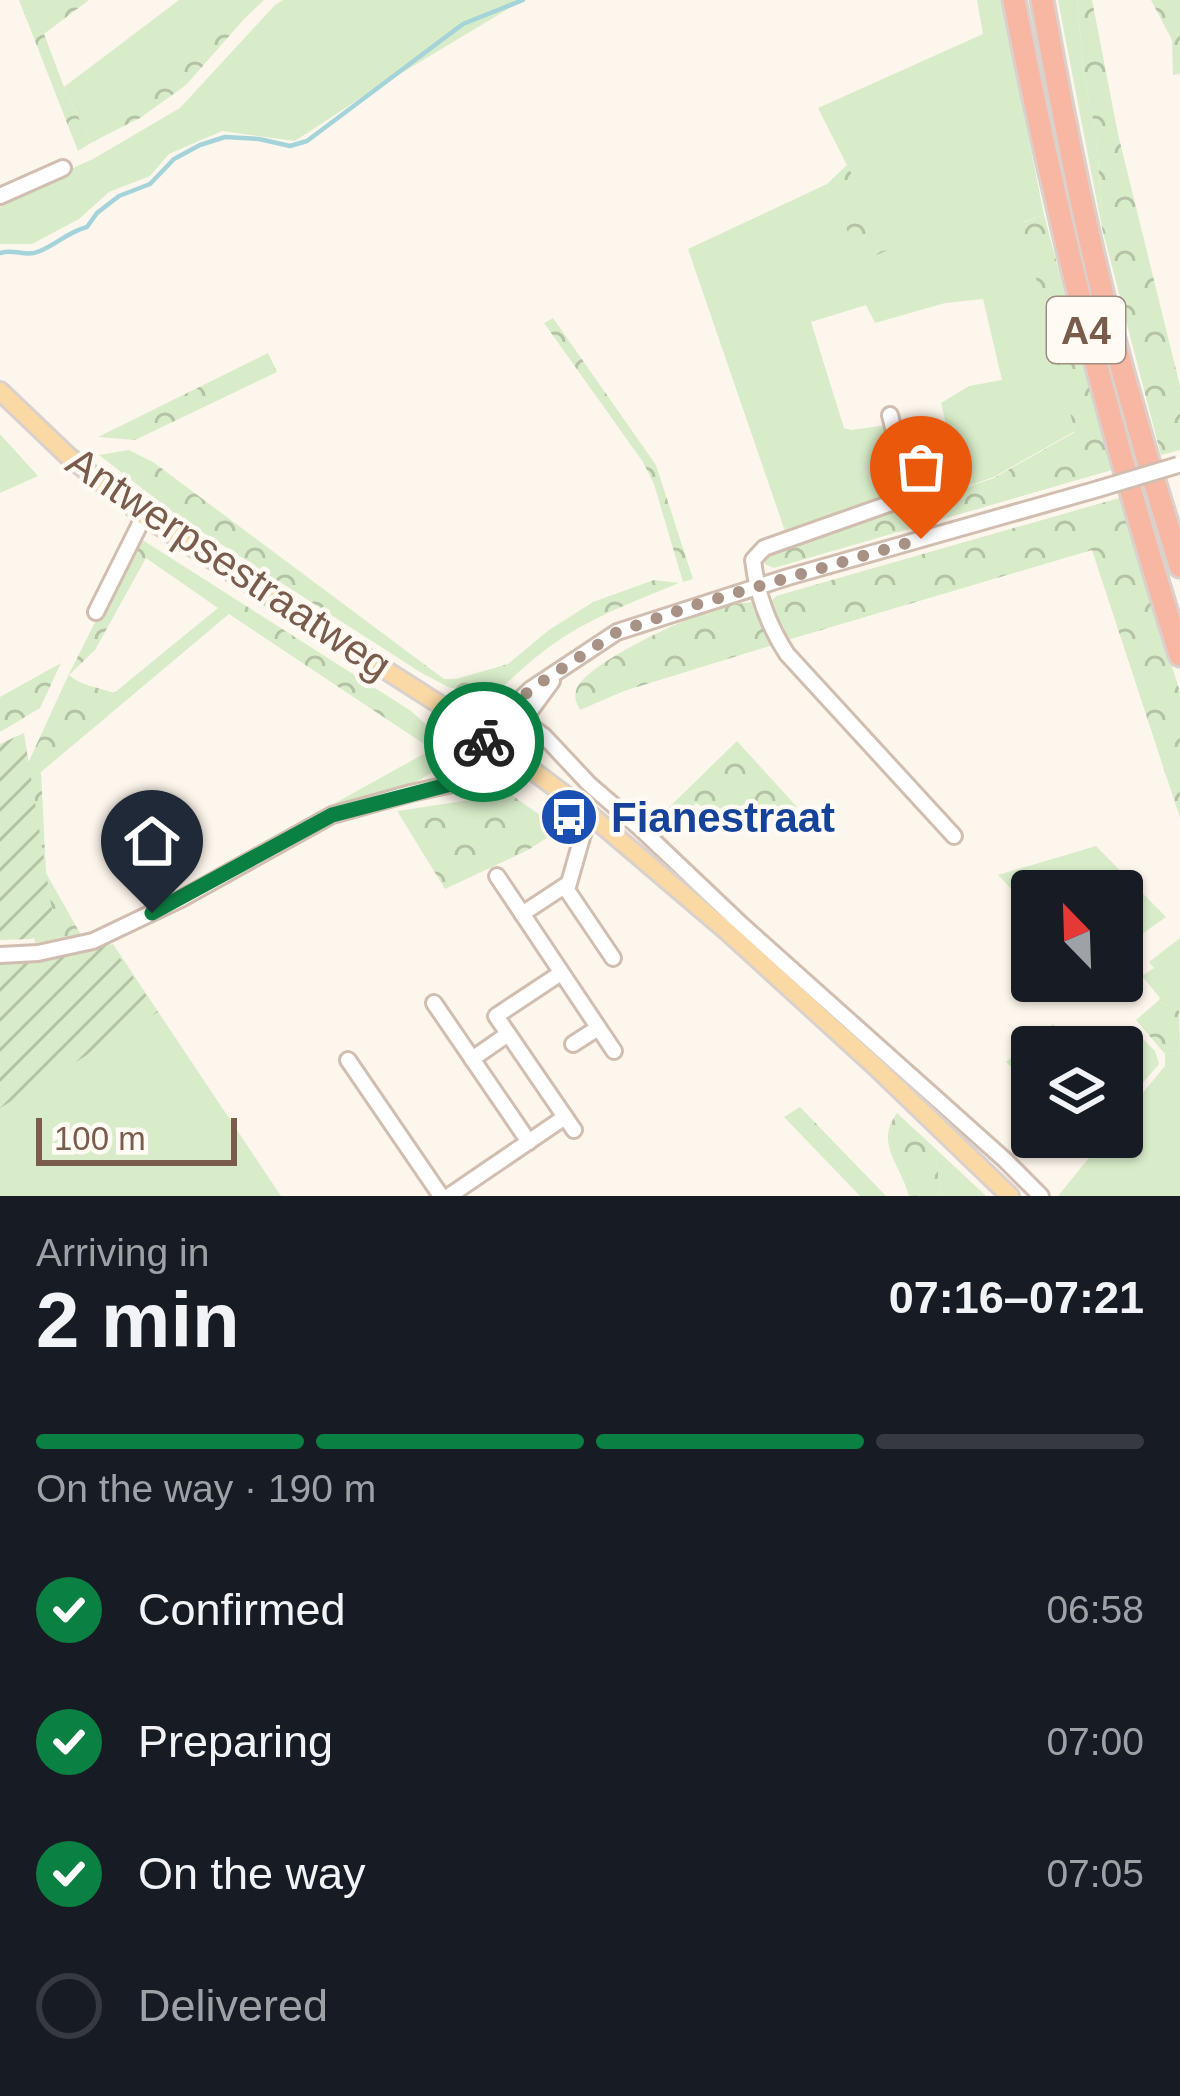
<!DOCTYPE html>
<meta charset="utf-8">
<style>
:root{--surface:#171b24;--page:#242831;--text:#f1f3f6;--muted:#9ea1a6;--line:#363941;--accent:#0b8043}
body{margin:0;font-family:Arial,sans-serif;background:var(--page);color:var(--text);height:100vh;display:flex;flex-direction:column;font-size:45px;white-space:nowrap}
*{box-sizing:border-box;margin:0}
p{font-size:39px;color:var(--muted)}
.icon{flex:none;width:66px;height:66px;fill:none;stroke:currentColor;stroke-width:2;stroke-linecap:round;stroke-linejoin:round}
.map{position:relative;height:1196px;overflow:hidden}
.sheet{display:flex;flex-direction:column;background:var(--surface);flex:1}
.sheet>*{flex:none}
.needle{width:78px;rotate:337deg}
.controls{position:absolute;left:1011px;top:870px;display:grid;gap:24px}
.controls a{display:grid;place-items:center;width:132px;height:132px;border-radius:12px;background:var(--surface);box-shadow:0 3px 9px #0004;font-size:60px}
.scale{position:absolute;left:36px;bottom:30px;width:201px;box-sizing:border-box;padding-left:12px;border:6px solid #7a5c4d;border-top:0;font-size:33px;line-height:42px;white-space:nowrap;color:#7a5c4d;-webkit-text-stroke:9px #fffaf3;paint-order:stroke}
.pin{position:absolute;display:grid;place-items:center;width:102px;height:102px;color:#fff;margin:-123px -51px;border-radius:50% 50% 50% 0;rotate:-45deg;box-shadow:0 0 12px #0007}
.pin .icon{rotate:45deg}
.courier{position:absolute;display:grid;place-items:center;width:120px;height:120px;margin:-60px;border:9px solid #0b8043;border-radius:50%;background:#fff;color:#222;box-shadow:0 3px 15px #0007}
.head em{font-style:normal;font-weight:800}
.head div{display:flex;flex-direction:column-reverse}
.head{display:flex;align-items:center;justify-content:space-between;height:204px;padding:0 36px}
h1{font-size:78px;font-weight:800;line-height:90px}
.bar{display:grid;grid-template-columns:repeat(4,1fr);gap:18px 12px;align-content:center;height:144px;padding:0 36px}
.bar i{height:15px;border-radius:9px;background:var(--line)}
.bar .selected{background:var(--accent)}
.bar p{grid-column:span 4}
ol{padding:0 36px;list-style:none}
li{display:flex;align-items:center;gap:36px;height:132px}
li p{margin-inline-start:auto}
li .icon{padding:12px;border-radius:50%;background:var(--accent);color:#fff;stroke-width:4}
li:last-child{color:var(--muted)}
li i{width:66px;height:66px;border:6px solid var(--line);border-radius:50%}
.map>svg:first-child{display:block}
.grass{fill:#d8ecc9}
.forest{fill:url(#forest-crowns);fill-rule:evenodd}
.park{fill:url(#park-tufts)}
.garden{fill:url(#garden-furrows)}
.lines{fill:none;stroke-linecap:round;stroke-linejoin:round}
.stream{stroke:#a5d3da;stroke-width:4.5}
.minor-casing{stroke:#d1beb0;stroke-width:20}
.major-casing{stroke:#dad1cd;stroke-width:22}
.highway-casing{stroke:#dad1cd;stroke-width:27}
.minor{stroke:#fff;stroke-width:14}
.major{stroke:#fbd9a5;stroke-width:16}
.highway{stroke:#f7b7a3;stroke-width:21}
.minor-bridge-casing{stroke:#d1beb0;stroke-width:20;stroke-linecap:butt}
.minor-bridge{stroke:#fff;stroke-width:14}
.done{stroke:#a89285;stroke-width:12;stroke-dasharray:0 21.6}
.route{stroke:#0b8043;stroke-width:15}
.labels{text-anchor:middle;dominant-baseline:central;stroke-width:9;stroke-linejoin:round;paint-order:stroke}
.shield{fill:#fffaf3;stroke:#a28b7f;stroke-width:3}
.shield-label{font-size:39px;font-weight:bold;fill:#7a5c4d}
.street-label{font-size:42px;fill:#7a5c4d;stroke:#fffaf3}
.transit-label{font-size:42px;font-weight:bold;fill:#164399;stroke:#fffaf3;text-anchor:start}
</style>
<div class="map">
<svg width="1180" height="1196" viewBox="0 0 1180 1196">
<defs>
<pattern id="forest-crowns" width="20" height="18" patternUnits="userSpaceOnUse" patternTransform="scale(3)"><rect width="20" height="18" fill="#d8ecc9"/><path d="M2 6a3 3 0 1 1 6 0M12 15a3 3 0 1 1 6 0" fill="none" stroke="#b4c2a5"/></pattern>
<pattern id="park-tufts" width="24" height="20" patternUnits="userSpaceOnUse" patternTransform="scale(3)"><rect width="24" height="20" fill="#d8ecc9"/><path d="M3 7l-1-3M5 7V3M7 7l1-3M15 17l-1-3M17 17v-4M19 17l1-3" fill="none" stroke="#b4c2a5"/></pattern>
<pattern id="garden-furrows" width="10" height="10" patternUnits="userSpaceOnUse" patternTransform="scale(3)"><rect width="10" height="10" fill="#d8ecc9"/><path d="M-1 1l2-2M0 10L10 0M9 11l2-2" fill="none" stroke="#b4c2a5"/></pattern>
</defs>
<rect width="100%" height="100%" fill="#fdf6ec"/>
<g class="grass">
<polygon points="179,0 264,0 245,18 234,7 192,55 115,111 106,135 91,143 64,87"/>
<polygon points="283,0 523,0 365,95 295,141 222,131 169,154 150,176 109,192 79,219 32,244 0,244 0,201 93,159 180,108 275,5"/>
<polygon points="977,0 1001,0 1044,215 1023,222 1075,431 994,477 883,515 897,507 910,484 918,485 958,475 941,403 969,386 1002,380 983,299 945,303 875,323 866,305 811,322 844,428 851,430 887,425 901,481 897,496 786,534 688,249 827,184 861,261 889,248 818,108 983,34"/>
<polygon points="1058,0 1077,0 1084,75 1097,138 1102,228"/>
<path d="M445,742l6,7c-20,42 -81,46 -121,57z"/>
<polygon points="1096,846 1166,917 1125,946 1122,943 1122,891 1032,891 1032,911 998,875"/>
<polygon points="1180,938 1180,1018 1179,1011 1158,1001 1160,998 1142,976 1154,968 1149,962"/>
<polygon points="113,944 281,1196 0,1196 0,964 61,957"/>
<polygon points="1053,1024 1071,1044 1067,1047 1032,1047 1032,1088 1006,1062"/>
<polygon points="1131,1027 1155,1051 1159,1064 1122,1107 1122,1047 1107,1047"/>
<polygon points="1180,1052 1180,1196 1058,1196 1106,1137 1122,1137 1122,1118 1165,1066 1165,1054"/>
<polygon points="940,1153 986,1196 941,1196 936,1159"/>
</g>
<g class="forest">
<polygon points="19,0 89,0 44,34 64,87 91,143 78,151"/>
<polygon points="1077,0 1092,0 1118,134 1180,386 1180,450 1161,455 1102,228 1097,139 1084,75"/>
<polygon points="1151,0 1180,0 1180,74 1173,75 1172,40"/>
<polygon points="234,6 245,18 186,85 140,118 106,135 114,111 192,55"/>
<polygon points="847,165 890,249 861,262 827,184"/>
<polygon points="1044,215 1112,470 774,568 765,564 764,557 771,553 994,478 1075,432 1022,223"/>
<polygon points="553,318 656,465 693,579 683,582 654,484 643,462 544,323"/>
<polygon points="268,353 277,372 135,440 98,437"/>
<path d="M129,450l24,12 291,217h12l52,-15 41,-34 44,-28 61,-22 25,3c-39,16 -79,31 -114,53 -28,18 -51,40 -74,62l-43,-11 -28,-15 -238,-153 -83,-64z"/>
<polygon points="1119,498 1180,692 1180,818 1092,550 784,641 770,603 776,596"/>
<path d="M138,537l273,174 34,31 -12,8 -204,-136 -188,158 5,101 35,62 -46,8 -17,-158 50,-109zM146,558l72,50 -104,85c-16,-6 -33,-7 -45,-18l26,-25z"/>
<path d="M753,602l20,43 -149,46 -44,19c-3,-7 -6,-10 -4,-19 6,-27 120,-78 148,-85 9,-2 19,-3 29,-4z"/>
<polygon points="61,663 40,708 0,732 0,697"/>
<polygon points="737,741 797,807 748,833 696,803 659,841 650,830 655,821"/>
<polygon points="510,794 560,829 528,850 445,889 397,811"/>
<polygon points="1158,1001 1179,1011 1180,1052 1165,1054 1136,1020"/>
<polygon points="800,1107 886,1196 860,1196 784,1117"/>
<path d="M897,1113l43,40 -4,6 5,37h-32c-8,-31 -35,-53 -12,-83z"/>
</g>
<polygon class="park" points="0,434 38,476 0,493"/>
<g class="garden">
<polygon points="24,733 55,930 31,939 0,940 0,744"/>
<polygon points="110,944 158,1012 0,1108 0,965 46,962"/>
</g>
<g class="lines">
<path class="stream" d="M0,253c15,-5 25,5 40,-2 17,-7 28,-19 47,-24l10,-14 22,-17 31,-12 24,-25 26,-14 25,-8 34,2 31,7 17,-5 156,-117 60,-24"/>
<g class="minor-casing">
<g id="minor">
<polyline points="0,196 63,168"/>
<path d="M890,415l16,66 -1,9 -8,11 -133,47 -11,12c4,35 15,65 34,94l167,182"/>
<polyline points="96,612 144,516"/>
<polyline points="509,710 544,736 589,784 641,829 742,925 1005,1160 1041,1196"/>
<polyline points="451,784 509,710 531,689 617,632 788,577 1098,489"/>
<polyline points="591,815 583,834 567,890 613,958"/>
<polyline points="497,876 614,1051"/>
<polyline points="522,914 566,885"/>
<polyline points="0,955 38,953 93,941 181,899 332,815 411,793 471,780 484,770 503,748 552,681"/>
<polyline points="561,973 496,1016 574,1130"/>
<polyline points="434,1003 529,1142"/>
<polyline points="573,1044 598,1028"/>
<polyline points="472,1059 508,1034"/>
<polyline points="348,1060 441,1196"/>
<polyline points="449,1196 565,1117"/>
</g>
</g>
<g class="major-casing">
<polyline id="major" points="0,391 68,456 144,516 475,727 581,807 728,932 876,1067 1010,1196"/>
</g>
<g class="highway-casing">
<g id="highway">
<path d="M1014,0c43,222 98,440 166,655"/>
<path d="M1042,0c25,139 53,279 93,415 14,51 30,101 45,151"/>
</g>
</g>
<use href="#minor" class="minor"/>
<use href="#major" class="major"/>
<use href="#highway" class="highway"/>
<g class="minor-bridge-casing">
<polyline id="minor-bridge" points="1098,489 1178,465"/>
</g>
<use href="#minor-bridge" class="minor-bridge"/>
</g>
<g class="lines">
<polyline class="done" points="484,742 509,710 531,689 617,632 698,604 921,539"/>
<polyline class="route" points="152,913 332,815 451,784 484,742"/>
</g>
<defs>
<g id="bus-disc" transform="scale(3)"><circle r="9.5" fill="#1a4fb4" stroke="#fffaf3"/><path d="M-5-6H5V4H4V6H2V4H-2V6H-4V4H-5ZM-3.5-4V0h7V-4ZM-3.5 1.2v1.5H-2V1.2ZM2 1.2v1.5H3.5V1.2Z" fill="#fff"/></g>
</defs>
<g fill-rule="evenodd">
<use href="#bus-disc" x="569" y="817"/>
</g>
<g class="labels">
<rect class="shield" x="1047" y="297" width="78" height="66" rx="9"/>
<g class="shield-label">
<text x="1086" y="330">A4</text>
</g>
<g class="street-label">
<text transform="translate(229 563) rotate(34)">Antwerpsestraatweg</text>
</g>
<g class="transit-label">
<text x="611" y="817">Fianestraat</text>
</g>
</g>
</svg>
<div class="controls">
<a><svg class="needle" viewBox="-14 -14 28 28"><path d="M0-13l5 13h-10z" fill="#e53935"/><path d="M0 13l5-13h-10z" fill="#9ea1a6"/></svg></a>
<a><svg class="icon" aria-label="layers" viewBox="0 0 24 24"><path d="M12 4l9 5-9 5-9-5zM3 14l9 5 9-5"/></svg></a>
</div>
<div class="scale">100 m</div>
<div class="pin" style="left:921px;top:539px;background:#ea580c"><svg class="icon" aria-label="bag" viewBox="0 0 24 24"><path d="M5 8h14l-1 12H6zM9 8a3 3 0 0 1 6 0"/></svg></div>
<div class="pin" style="left:152px;top:913px;background:#1f2937"><svg class="icon" aria-label="home" viewBox="0 0 24 24"><path d="M3 11l9-7 9 7M6 9v11h12V9"/></svg></div>
<div class="courier" style="left:484px;top:742px"><svg class="icon" aria-label="bike" viewBox="0 0 24 24"><circle cx="6" cy="16" r="4"/><circle cx="18" cy="16" r="4"/><path d="M6 16l4-8h5l3 8M10 8l3 8H6M13 5h3"/></svg></div>
</div>
<section class="sheet">
<div class="head"><div><h1>2 min</h1><p>Arriving in</p></div><em>07:16–07:21</em></div>
<div class="bar"><i class="selected"></i><i class="selected"></i><i class="selected"></i><i></i><p>On the way · 190 m</p></div>
<ol>
<li><svg class="icon" aria-label="check" viewBox="0 0 24 24"><path d="M5 12l5 5 9-10"/></svg>Confirmed<p>06:58</p></li>
<li><svg class="icon" aria-label="check" viewBox="0 0 24 24"><path d="M5 12l5 5 9-10"/></svg>Preparing<p>07:00</p></li>
<li><svg class="icon" aria-label="check" viewBox="0 0 24 24"><path d="M5 12l5 5 9-10"/></svg>On the way<p>07:05</p></li>
<li><i></i>Delivered</li>
</ol>
</section>
